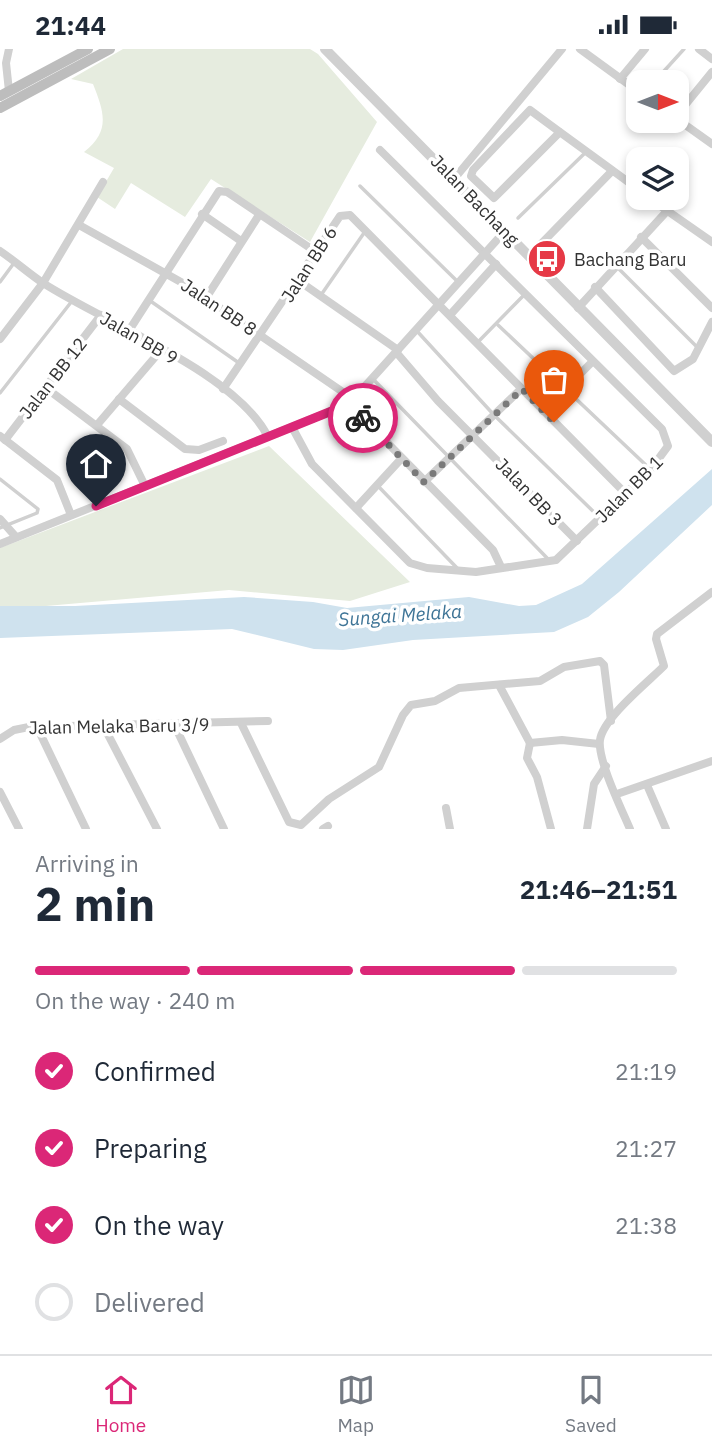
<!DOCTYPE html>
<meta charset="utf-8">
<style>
:root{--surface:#fff;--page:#f2f2f3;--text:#1f2937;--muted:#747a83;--line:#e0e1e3;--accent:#db2777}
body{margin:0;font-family:"IBM Plex Sans",sans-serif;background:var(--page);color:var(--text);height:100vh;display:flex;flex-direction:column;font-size:26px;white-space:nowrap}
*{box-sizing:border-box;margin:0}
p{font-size:23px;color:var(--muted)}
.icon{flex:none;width:38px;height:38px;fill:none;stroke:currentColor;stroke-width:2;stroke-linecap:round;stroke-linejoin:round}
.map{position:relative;height:780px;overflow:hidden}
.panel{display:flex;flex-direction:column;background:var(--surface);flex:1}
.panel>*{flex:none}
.needle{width:46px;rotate:90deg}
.buttons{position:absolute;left:626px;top:21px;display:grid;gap:14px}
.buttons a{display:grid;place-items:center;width:63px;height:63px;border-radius:14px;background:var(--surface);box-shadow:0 4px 10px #0003;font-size:35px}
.pin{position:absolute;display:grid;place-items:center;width:60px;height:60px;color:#fff;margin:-72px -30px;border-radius:50% 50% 50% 0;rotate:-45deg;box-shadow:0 0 7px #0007}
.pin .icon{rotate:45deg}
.courier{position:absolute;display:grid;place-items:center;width:70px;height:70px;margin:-35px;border:5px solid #db2777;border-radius:50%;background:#fff;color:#222;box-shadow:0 2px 9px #0007}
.head em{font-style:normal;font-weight:700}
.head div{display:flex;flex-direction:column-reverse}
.head{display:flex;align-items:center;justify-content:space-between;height:119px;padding:0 35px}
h1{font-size:46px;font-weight:700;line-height:52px}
.bar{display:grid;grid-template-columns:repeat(4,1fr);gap:10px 7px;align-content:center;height:84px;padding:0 35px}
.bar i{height:9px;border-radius:5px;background:var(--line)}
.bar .active{background:var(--accent)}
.bar p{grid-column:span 4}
ol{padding:0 35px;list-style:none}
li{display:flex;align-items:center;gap:21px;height:77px}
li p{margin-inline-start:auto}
li .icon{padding:7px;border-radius:50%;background:var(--accent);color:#fff;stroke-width:4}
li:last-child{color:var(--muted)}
li i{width:38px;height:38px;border:4px solid var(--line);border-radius:50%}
.status{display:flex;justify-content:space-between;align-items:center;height:49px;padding:0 35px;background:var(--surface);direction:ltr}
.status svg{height:19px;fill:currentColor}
.tabs{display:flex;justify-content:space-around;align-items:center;height:98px;border-top:2px solid var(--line);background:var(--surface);font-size:19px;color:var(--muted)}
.tabs a{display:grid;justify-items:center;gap:4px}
.tabs .active{color:var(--accent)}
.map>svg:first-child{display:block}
.green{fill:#e6ecdf}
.water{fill:#cfe2ee}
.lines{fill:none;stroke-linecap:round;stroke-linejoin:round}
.service{stroke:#d0d0d0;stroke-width:3.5}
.minor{stroke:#d0d0d0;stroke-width:8}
.tertiary{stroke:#d0d0d0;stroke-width:10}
.secondary{stroke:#bdbdbd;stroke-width:10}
.done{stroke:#7a7a7a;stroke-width:7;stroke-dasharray:0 12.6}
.route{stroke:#db2777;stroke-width:9}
.labels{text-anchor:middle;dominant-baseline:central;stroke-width:7;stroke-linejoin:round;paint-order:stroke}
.street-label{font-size:18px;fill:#333;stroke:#fff}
.poi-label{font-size:18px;fill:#333;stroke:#fff;text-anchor:start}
.water-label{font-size:19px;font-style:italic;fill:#3f7597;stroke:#fff}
</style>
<div class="status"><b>21:44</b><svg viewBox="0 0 49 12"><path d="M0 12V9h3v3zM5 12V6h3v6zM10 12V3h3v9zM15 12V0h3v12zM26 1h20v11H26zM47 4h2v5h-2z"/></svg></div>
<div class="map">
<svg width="712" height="780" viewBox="0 0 712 780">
<rect width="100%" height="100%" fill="#fff"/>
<g class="green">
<path d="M123,0h187l8,5 59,68 -67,120 -99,-63 -26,38 -54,-34 -16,26 -18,-12 17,-29 -30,-16c27,-21 20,-40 9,-68l-22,-5z"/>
<polygon points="269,397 410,533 350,552 229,541 0,561 0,499"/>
</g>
<polygon class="water" points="712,420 712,456 619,543 588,568 554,583 413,591 343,601 314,600 232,580 0,589 0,557 75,557 244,548 313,553 347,559 469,548 519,557 536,556 582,535"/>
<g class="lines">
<g class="service">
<polyline points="655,32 684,0"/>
<polyline points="360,137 457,232"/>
<polyline points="518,169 586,103"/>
<polyline points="616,217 697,298"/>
<polyline points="0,233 14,214"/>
<polyline points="321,246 364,184"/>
<polyline points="149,251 239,314"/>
<polyline points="498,276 649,419"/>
<polyline points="416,281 494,366 598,467"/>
<polyline points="478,293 524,246"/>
<polyline points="374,331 549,511"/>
<polyline points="0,344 72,252"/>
<polyline points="0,430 38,460 37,464 0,479"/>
<polyline points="378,437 457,519"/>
</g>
<g class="minor">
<polyline points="9,0 6,14 9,42"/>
<polyline points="580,0 639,43"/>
<polyline points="699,0 712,10"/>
<polyline points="620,30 645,0"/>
<polyline points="677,66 712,23"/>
<polyline points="677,70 712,95"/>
<path d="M560,83l-66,66 -23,-22 2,-6 57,-60c36,27 73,53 109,80"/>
<polyline points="454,130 562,0"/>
<polyline points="649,149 712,193"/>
<polyline points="202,165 241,192"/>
<polyline points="79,176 188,237 353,350"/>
<polyline points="641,188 712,259"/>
<polyline points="539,197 612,122"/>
<path d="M0,202c15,10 28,22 43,32 60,39 194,90 225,154"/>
<polyline points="299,232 398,301"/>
<polyline points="595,238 674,322 693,310 712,273"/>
<polyline points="206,249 259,166"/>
<polyline points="578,259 667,162"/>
<polyline points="450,266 496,215"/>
<polyline points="130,280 219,142 227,143 316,203"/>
<polyline points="0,290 43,234 103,133"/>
<polyline points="396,303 438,352 577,492"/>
<polyline points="46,339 127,400 145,437"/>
<polyline points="223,340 340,167 350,166 625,444"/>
<polyline points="119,350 185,400 199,401 223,392"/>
<polyline points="349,355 493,501 501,518"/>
<polyline points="543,362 592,313"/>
<polyline points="97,376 162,300"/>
<polyline points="292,378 312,415 410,514 427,519 476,523 556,511 651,420 668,397 662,380 380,101"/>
<polyline points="0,387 57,431 71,466"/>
<polyline points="5,391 101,266"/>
<polyline points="424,433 521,340"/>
<polyline points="356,459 401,410"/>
<polyline points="0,470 16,488"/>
<polyline points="0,495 349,355 505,182"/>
<polyline points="499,636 530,694 562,691 599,695"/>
<polyline points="241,674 289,773 301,776 329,750 379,718 403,666 411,656 435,652 459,639 540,632 564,618 600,612 604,616 611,672"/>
<polyline points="174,675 224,780"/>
<polyline points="103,676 157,780"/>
<polyline points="37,678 86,780"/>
<polyline points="0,690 14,681 29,678 268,672"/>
<polyline points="530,694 527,709 537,728 551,780"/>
<polyline points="647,736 666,780"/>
<polyline points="0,743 19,780"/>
<polyline points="617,745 712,712"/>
<polyline points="446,759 450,780"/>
<polyline points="323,780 328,777"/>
<polyline points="587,780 594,735 606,717"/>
<path d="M630,780c-8,-19 -33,-70 -30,-89 3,-22 48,-58 64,-74l-8,-27 1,-5 55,-42"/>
</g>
<polyline class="tertiary" points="325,0 712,393"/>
<g class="secondary">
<polyline points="0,47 88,0"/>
<polyline points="0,59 110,0"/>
</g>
</g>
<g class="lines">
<polyline class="done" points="363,369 424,433 522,340 554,373"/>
<polyline class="route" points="96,457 349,355 363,369"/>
</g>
<defs>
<g id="bus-disc" transform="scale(2.0125)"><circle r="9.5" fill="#e63946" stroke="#fff"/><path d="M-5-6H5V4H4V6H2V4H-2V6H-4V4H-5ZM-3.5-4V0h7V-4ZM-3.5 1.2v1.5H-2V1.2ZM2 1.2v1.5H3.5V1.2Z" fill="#fff"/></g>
</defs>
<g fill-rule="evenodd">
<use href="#bus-disc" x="547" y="210"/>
</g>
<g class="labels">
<g class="street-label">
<text transform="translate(475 151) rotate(46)">Jalan Bachang</text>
<text transform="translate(309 215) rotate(-57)">Jalan BB 6</text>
<text transform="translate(219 258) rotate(34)">Jalan BB 8</text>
<text transform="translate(139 289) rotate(30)">Jalan BB 9</text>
<text transform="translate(53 329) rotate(-52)">Jalan BB 12</text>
<text transform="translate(629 440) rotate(-45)">Jalan BB 1</text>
<text transform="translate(529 443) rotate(46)">Jalan BB 3</text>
<text transform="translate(119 677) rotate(-1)">Jalan Melaka Baru 3/9</text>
</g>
<g class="poi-label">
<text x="574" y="210">Bachang Baru</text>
</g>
<g class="water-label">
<text transform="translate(400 566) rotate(-4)">Sungai Melaka</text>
</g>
</g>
</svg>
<div class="buttons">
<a><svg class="needle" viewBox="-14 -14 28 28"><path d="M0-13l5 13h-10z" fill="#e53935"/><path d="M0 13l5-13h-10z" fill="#747a83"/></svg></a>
<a><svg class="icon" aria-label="layers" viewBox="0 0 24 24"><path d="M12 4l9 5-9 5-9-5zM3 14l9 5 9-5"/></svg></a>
</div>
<div class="pin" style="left:554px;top:373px;background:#ea580c"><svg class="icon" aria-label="bag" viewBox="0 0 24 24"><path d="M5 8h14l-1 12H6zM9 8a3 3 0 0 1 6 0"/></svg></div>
<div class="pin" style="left:96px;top:457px;background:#1f2937"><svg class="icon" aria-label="home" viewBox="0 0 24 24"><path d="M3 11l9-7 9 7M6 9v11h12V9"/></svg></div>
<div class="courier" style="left:363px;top:369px"><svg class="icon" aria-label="bike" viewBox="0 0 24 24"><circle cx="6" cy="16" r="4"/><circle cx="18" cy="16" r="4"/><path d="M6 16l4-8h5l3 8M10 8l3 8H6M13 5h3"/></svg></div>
</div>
<section class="panel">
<div class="head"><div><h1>2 min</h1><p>Arriving in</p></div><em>21:46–21:51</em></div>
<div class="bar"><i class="active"></i><i class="active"></i><i class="active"></i><i></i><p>On the way · 240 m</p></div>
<ol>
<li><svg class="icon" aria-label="check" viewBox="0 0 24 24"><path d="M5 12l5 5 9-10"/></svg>Confirmed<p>21:19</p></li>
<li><svg class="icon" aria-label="check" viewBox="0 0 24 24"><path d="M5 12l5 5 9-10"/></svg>Preparing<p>21:27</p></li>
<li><svg class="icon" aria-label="check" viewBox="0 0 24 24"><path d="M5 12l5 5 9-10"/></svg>On the way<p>21:38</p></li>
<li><i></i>Delivered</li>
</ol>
</section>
<nav class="tabs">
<a class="active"><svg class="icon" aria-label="home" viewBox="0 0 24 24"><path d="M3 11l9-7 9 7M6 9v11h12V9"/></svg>Home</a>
<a><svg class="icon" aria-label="map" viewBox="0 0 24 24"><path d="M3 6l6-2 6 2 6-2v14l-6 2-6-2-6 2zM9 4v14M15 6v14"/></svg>Map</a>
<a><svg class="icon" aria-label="saved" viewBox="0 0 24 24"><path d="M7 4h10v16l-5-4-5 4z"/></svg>Saved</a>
</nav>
